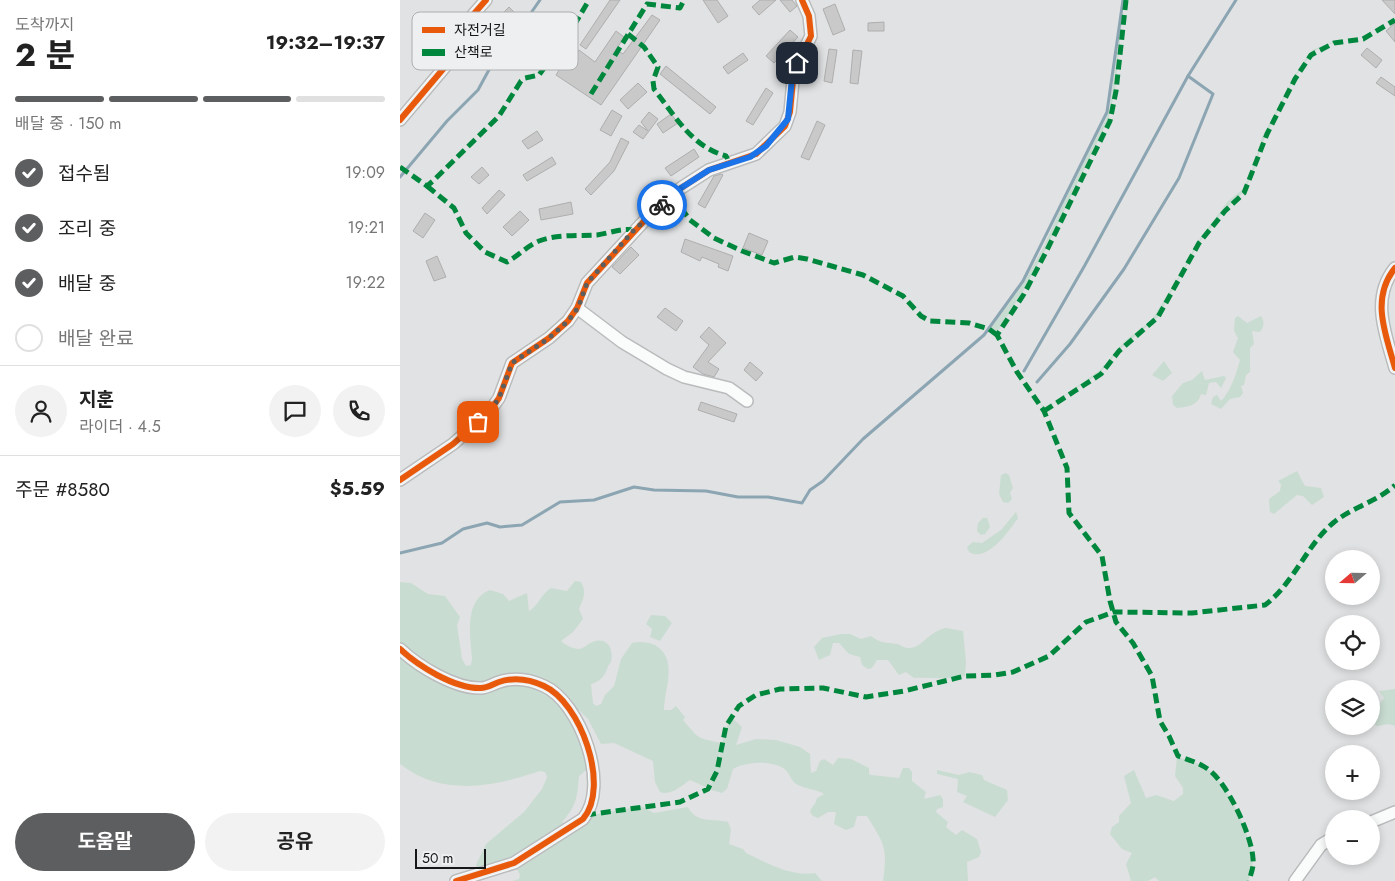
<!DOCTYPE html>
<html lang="ko">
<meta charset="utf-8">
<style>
:root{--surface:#fff;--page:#f2f2f2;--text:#222;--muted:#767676;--line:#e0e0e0;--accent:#5d5e5f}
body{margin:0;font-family:Jost,"Noto Sans KR",sans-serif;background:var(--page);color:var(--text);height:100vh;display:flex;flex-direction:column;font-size:19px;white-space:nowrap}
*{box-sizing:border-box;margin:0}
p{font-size:16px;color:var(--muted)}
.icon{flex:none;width:28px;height:28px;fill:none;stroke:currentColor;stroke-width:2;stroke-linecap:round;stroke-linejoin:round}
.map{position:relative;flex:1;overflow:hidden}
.sheet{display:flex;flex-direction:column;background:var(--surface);width:400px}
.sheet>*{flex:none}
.needle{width:32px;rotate:250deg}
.controls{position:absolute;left:925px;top:550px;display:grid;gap:10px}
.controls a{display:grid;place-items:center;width:55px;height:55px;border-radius:50%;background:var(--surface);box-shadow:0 2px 8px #0003;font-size:25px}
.scale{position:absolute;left:15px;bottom:12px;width:71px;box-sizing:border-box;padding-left:5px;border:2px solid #161718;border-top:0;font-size:14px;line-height:18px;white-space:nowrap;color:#161718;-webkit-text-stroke:4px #edeff1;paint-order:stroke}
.pin{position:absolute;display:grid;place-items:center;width:42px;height:42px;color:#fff;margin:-21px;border-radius:10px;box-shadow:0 2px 8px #0006}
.courier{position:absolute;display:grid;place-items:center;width:50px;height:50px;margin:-25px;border:4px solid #1a73e8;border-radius:50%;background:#fff;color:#222;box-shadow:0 1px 6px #0007}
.headline em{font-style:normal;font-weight:700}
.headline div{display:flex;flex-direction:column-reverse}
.headline{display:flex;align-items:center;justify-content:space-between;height:85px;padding:0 15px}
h1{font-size:32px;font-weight:700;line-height:38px}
.bar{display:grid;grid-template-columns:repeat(4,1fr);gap:8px 5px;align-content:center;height:60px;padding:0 15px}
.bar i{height:6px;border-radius:4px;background:var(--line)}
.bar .active{background:var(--accent)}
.bar p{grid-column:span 4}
.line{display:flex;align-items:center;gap:12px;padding:0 15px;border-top:1px solid var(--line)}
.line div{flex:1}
.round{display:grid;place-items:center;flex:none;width:52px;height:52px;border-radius:26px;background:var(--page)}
ol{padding:0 15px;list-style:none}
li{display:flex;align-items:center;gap:15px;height:55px}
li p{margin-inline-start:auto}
li .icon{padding:5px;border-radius:50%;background:var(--accent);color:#fff;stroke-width:4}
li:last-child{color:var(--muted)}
li i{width:28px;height:28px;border:2px solid var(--line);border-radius:50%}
.action{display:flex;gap:10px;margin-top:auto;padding:10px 15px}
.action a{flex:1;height:58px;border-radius:30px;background:var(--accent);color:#fff;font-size:20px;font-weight:700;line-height:58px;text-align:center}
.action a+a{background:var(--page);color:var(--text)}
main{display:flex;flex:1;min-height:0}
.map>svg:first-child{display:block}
.green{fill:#c9dcd2}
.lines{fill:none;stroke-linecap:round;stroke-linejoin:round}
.stream{stroke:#8ca5b3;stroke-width:3}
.building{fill:#c9c9c9;stroke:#aeaeae}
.street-casing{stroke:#babbbc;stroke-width:14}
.street{stroke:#fafbfb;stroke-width:11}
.quiet{stroke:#00873e;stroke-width:5;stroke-dasharray:10 5;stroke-linecap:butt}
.cycleway-casing{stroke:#edeff1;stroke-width:9}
.cycleway{stroke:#e8590c;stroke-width:6}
.done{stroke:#5d5e5f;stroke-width:5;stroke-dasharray:0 9}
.route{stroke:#1a73e8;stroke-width:6}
.key{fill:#edeff1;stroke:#acaeb0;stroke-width:1}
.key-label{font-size:14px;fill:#161718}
</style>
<main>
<section class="sheet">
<div class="headline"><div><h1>2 분</h1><p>도착까지</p></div><em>19:32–19:37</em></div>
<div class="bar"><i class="active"></i><i class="active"></i><i class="active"></i><i></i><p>배달 중 · 150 m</p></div>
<ol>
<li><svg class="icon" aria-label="check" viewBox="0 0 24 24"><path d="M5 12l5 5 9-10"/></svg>접수됨<p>19:09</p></li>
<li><svg class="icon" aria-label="check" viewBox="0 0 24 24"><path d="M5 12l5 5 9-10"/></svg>조리 중<p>19:21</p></li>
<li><svg class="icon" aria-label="check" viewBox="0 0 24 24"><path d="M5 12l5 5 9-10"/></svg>배달 중<p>19:22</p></li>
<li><i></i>배달 완료</li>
</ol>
<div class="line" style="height:90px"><a class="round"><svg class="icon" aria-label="person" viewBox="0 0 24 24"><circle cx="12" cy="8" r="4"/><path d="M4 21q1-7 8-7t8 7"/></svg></a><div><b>지훈</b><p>라이더 · 4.5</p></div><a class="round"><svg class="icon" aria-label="chat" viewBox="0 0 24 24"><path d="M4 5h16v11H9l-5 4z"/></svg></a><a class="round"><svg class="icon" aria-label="phone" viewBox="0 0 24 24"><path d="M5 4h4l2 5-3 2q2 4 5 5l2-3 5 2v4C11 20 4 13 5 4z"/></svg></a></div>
<div class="line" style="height:65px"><div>주문 #8580</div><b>$5.59</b></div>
<div class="action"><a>도움말</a><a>공유</a></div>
</section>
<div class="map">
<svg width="995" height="881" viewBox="0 0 995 881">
<rect width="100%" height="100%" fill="#e1e2e3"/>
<g class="green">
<polygon points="724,0 715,91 708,120 646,249 622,293 596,334 590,329 624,281 643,248 684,157 705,121 710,105"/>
<polygon points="940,39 940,41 921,47 911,54 894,79 862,144 856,166 844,192 825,210 799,243 758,317 719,350 700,373 644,410 640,403 645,407 651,405 700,370 726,340 751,321 784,268 796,244 828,201 844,188 854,165 862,137 897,72 912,50"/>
<path d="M838,316l9,7 14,-7c4,6 3,11 -1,16l-8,-1 2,13 -4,4v24l-4,3 -2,10 -3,1 2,7 -3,4 -10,2 -9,10 -10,-5 2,-7 4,-2 4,6c10,-10 15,-27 19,-41l-7,-8 5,-14 -4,-7 1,-13z"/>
<polygon points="764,361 772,373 763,381 752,375"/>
<path d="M802,371l3,9 19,-4 2,2 -5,10 -5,-6 -7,1 -3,12 -5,-1c-3,12 -14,13 -24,14l-4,-3 -1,-9 11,-13 9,-3z"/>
<polygon points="897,471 905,486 921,488 924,497 912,505 903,496 897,495 874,514 870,512 869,499 880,491 881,484 878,481"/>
<polygon points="606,473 609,475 613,488 610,493 612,499 608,503 603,502 599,494 601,475"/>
<path d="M616,512l2,6c-9,13 -31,45 -49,34l-2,-5 6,-5 9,1 19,-13z"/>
<polygon points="583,518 587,518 590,527 585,534 581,535 577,531 578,523"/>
<path d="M175,581l6,1c6,11 2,17 -2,27l4,10 -10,13 -12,9c5,4 11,8 18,8 6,-1 8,-5 14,-7 15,-6 21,8 18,20l-3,4c-2,9 -8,16 -17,18l2,19 3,3 5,-2 4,-9 9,-9 7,-27 11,-16c7,-2 16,-1 23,2 24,14 9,44 9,65h7l5,-4 9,11 -2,3c17,20 14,18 39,23l-6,28 -8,17 -18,-8c-9,6 -19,16 -30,12l-5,-10 -2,-21 -39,-18 -13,1 -13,-25 -9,-9h-8l-34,-28 -71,3 -66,-38v-65l11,1 17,11 17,2 15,21 -3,8 5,34 4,7 5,-1 1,-7c-2,-23 -8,-58 18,-68l13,4 6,7 18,-8 2,18c10,-6 12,-17 22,-23l16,3z"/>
<polygon points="251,615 265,616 272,623 260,641 250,637 252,629 246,624"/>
<path d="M546,628l17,3 3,31 -1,14c-14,4 -35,1 -51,2l-8,-6 -7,3 -11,-15h-11l-5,8 -4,1 -6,-4 -2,-8 -11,-3 -10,-11h-6l-3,12 -11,5 -5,-13 8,-9 19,-4h9l11,5 10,-3c10,8 15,6 26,8 4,1 7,4 11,4 14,1 19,-16 38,-20z"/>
<path d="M0,651l56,34h80l33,26 22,55 -12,10c-2,22 -2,29 -17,46l6,4 -35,23 -55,25 -2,-9 10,-21 38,-32 18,-23 5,-12 -2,-5 -5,-1c-47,16 -98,26 -140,-7z"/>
<polygon points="995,689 995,726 989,724 977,726 971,721 971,715 984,698 979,691"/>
<path d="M331,717l11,10 -6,18 20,-6 20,1 24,7 10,7 1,19 5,-2 4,-10 4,-2 9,6 5,-7 13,1 18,9v6l2,1 28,3 4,-10h6l3,4v9l14,11 -2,7 16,-4 3,4v8l-6,2 -1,3 12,10 -2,5 10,8 6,-5 15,9 4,13 -2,5 -12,5 1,19h-85c5,-34 1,-37 -16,-65h-10l-3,11 -8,3 -12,-6 2,-12h-8l-10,6 -5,-2 -3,-4c2,-6 6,-8 7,-14l7,-4c-8,-5 -18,-5 -26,-9 -8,-4 -8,-13 -15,-17 -14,-8 -37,-6 -50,1l-6,20 -5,4 -14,-4c14,-22 11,-49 23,-72z"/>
<path d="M777,757c11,3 22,6 32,13 18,14 42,66 44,89 0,8 -2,14 -5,22h-89l-4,-4 -7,4h-17l-5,-17 6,-11 -10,-4 -12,-15 2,-7 7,-5v-6l12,-13 -7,-27 10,-6 12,28 10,-3 18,6 9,-7v-6l-8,-12z"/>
<polygon points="537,770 559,775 569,772 582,775 584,780 607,790 608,800 595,817 563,802 567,796 557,792 558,779 537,774"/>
<path d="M241,806l13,7 34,-6c8,17 25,11 40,15l3,7 -2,15 14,5 3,4c21,10 45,24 69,20l7,8h-310l7,-2 1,-4 -5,-10 72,-49z"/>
</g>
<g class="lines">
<g class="stream">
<polyline points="0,177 47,121 78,90 97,55 115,36 140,0"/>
<polyline points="624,371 685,265 788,76 836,0"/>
<polyline points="637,382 670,344 724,269 779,178 813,94 788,76"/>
<polyline points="0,553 42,543 63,529 87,523 100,527 122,525 160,502 194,500 234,487 254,490 306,491 338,497 368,497 402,503 410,490 423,481 463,439 584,335 623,281 707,112 723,0"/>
</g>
</g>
<g class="building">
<polygon points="210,0 220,0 186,49 180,45"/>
<polygon points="303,0 317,0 328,16 318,23"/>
<polygon points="360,0 376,0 359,15 352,7"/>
<polygon points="380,0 392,0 397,6 390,12"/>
<polygon points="982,0 995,0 995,14"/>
<polygon points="435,4 445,30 433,35 423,9"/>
<polygon points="109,7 115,13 106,21 109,25 102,32 96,25 101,21 98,18"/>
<polygon points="252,15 260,20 201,105 156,75 163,64 168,67 179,50 195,62 216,31 224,37 216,50 223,54"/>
<polygon points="484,22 484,31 468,31 468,23"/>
<polygon points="995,23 995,42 986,31"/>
<polygon points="390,30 398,37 374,63 366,56"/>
<polygon points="967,48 982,60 976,68 961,55"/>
<polygon points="429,49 437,50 432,83 424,81"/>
<polygon points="453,50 462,51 458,84 450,83"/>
<polygon points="343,53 348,60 328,74 323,67"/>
<polygon points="266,66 316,107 310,114 260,74"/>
<polygon points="981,77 995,87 995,96 976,83"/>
<polygon points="238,83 247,92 228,109 220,100"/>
<polygon points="366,88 373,93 353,125 346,121"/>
<polygon points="212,110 222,116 211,136 200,130"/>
<polygon points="249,112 258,119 243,139 233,132 239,125 248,131 241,122"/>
<polygon points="271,114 278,123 263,133 257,124"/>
<polygon points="417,121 425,125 409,160 401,157"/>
<polygon points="137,131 143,140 128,149 122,141"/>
<polygon points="221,138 229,142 214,171 191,195 185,189 210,162"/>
<polygon points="294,149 299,157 271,176 265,168"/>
<polygon points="152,157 156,164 127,181 123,175"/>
<polygon points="82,167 89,175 79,184 71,177"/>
<polygon points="322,174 323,175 305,208 298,204 314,176"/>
<polygon points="99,190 105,195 87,214 82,208"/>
<polygon points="171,202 173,214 141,220 139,209"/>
<polygon points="120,211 129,220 112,236 103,227"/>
<polygon points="25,213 35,220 23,238 13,231"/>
<polygon points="349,233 368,241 362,255 343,248"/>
<polygon points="285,239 333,256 328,271 318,267 319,264 302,257 300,261 281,252"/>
<polygon points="231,247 239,255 220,274 212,267"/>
<polygon points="37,256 46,277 34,281 26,261"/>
<polygon points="265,308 283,321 276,331 257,317"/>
<polygon points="309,327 326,343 308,362 319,369 314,377 303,374 293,367 309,345 300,337"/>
<polygon points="350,362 363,373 356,381 344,370"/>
<polygon points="301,402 337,414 334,422 298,410"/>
</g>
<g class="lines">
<g class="street-casing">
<g id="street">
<polyline points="0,120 55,55 65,24 86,0"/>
<path d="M995,268c-25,31 -9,67 0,100"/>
<polyline points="177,308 222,342 267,369 284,377 329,388 347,401"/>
<polyline points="0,480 53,444 89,412 99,398 112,363 149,338 168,321 177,308 187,283 245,220 281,188 309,170 356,154 385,126 390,112 394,70 411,36 409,16 402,0"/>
<path d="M0,649c18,17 55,40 81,39 6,0 12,-4 18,-6 15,-5 30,-3 45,4 36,16 67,100 39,133l-69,44 -58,18"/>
<polyline points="971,822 995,812"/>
<polyline points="895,881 921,845 934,837"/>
</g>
</g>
<use href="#street" class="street"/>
<g class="quiet">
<path d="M726,0l-10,91 -6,30 -63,129 -23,44 -27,41 20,37 27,39 23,57 2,45 33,43 8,45 6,21 17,21 19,33 8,45 9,15 9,20c11,4 22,7 31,14 19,14 43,66 44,89 1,8 -2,14 -4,22"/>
<path d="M228,34l16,13 14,20 -5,14 1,8c22,28 37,57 72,67l3,6"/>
<polyline points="191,94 247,4 280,8 284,0"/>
<polyline points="0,167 27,186 33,181 99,116 121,81 125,78 139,75 169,34 189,0"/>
<path d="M27,186l27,22 12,25 19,19 22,10c11,-6 20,-16 32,-21 18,-7 39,-5 58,-6 14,-2 23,-7 37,-5"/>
<polyline points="272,196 290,220 314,238 342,251 374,263 395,257 407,259 463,275 503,296 521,316 530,321 569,323 589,329 597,335"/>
<polyline points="644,411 701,374 719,351 758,317 799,243 825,211 844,193 867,134 895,79 911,55 934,43 963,39 995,20"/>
<path d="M186,815l94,-13 28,-13 9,-18 9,-45 13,-20 17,-11 24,-6 43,-1 43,9 38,-6 61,-15 30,-1 18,-3 36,-16 37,-34 28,-10 78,1 73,-8c29,-22 41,-59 68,-82 19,-16 44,-21 62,-38"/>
</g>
<g class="cycleway-casing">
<g id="cycleway">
<polyline points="0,120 55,55 65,24 86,0"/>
<path d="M995,268c-25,31 -9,67 0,100"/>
<polyline points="0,480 53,444 89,412 99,398 112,363 149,338 168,321 177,308 187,283 245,220 281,188 309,170 356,154 385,126 390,112 394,70 411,36 409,16 402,0"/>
<path d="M0,649c18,17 55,40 81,39 6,0 12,-4 18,-6 15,-5 30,-3 45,4 36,16 67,100 39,133l-69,44 -58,18"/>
</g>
</g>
<use href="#cycleway" class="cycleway"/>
</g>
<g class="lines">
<polyline class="done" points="78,422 89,412 99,398 112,363 149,338 168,321 178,308 187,283 234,230 262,205"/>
<polyline class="route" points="262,205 281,188 309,170 350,157 366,146 388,119 392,78 397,63"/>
</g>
<rect x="12" y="12" width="166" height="58" rx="8" class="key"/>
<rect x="22" y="27" width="23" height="6" fill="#e8590c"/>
<rect x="22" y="49" width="23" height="7" fill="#00873e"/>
<g class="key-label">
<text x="54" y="35">자전거길</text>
<text x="54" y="57">산책로</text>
</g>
</svg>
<div class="controls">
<a><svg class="needle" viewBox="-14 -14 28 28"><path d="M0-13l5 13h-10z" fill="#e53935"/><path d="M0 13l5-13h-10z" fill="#767676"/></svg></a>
<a><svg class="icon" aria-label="locate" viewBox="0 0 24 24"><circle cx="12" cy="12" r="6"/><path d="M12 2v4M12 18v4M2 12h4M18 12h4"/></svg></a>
<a><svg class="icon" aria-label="layers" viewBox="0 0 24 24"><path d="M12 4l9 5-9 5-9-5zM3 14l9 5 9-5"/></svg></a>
<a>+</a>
<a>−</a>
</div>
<div class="scale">50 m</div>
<div class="pin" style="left:78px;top:422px;background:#ea580c"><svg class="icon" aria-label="bag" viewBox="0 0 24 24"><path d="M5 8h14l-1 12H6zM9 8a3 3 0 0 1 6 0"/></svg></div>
<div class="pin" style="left:397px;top:63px;background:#1f2937"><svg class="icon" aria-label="home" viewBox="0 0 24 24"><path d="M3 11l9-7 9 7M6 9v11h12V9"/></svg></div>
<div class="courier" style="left:262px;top:205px"><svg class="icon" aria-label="bike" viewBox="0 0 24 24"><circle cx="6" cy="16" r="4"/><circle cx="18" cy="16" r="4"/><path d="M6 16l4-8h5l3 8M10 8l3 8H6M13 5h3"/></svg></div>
</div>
</main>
